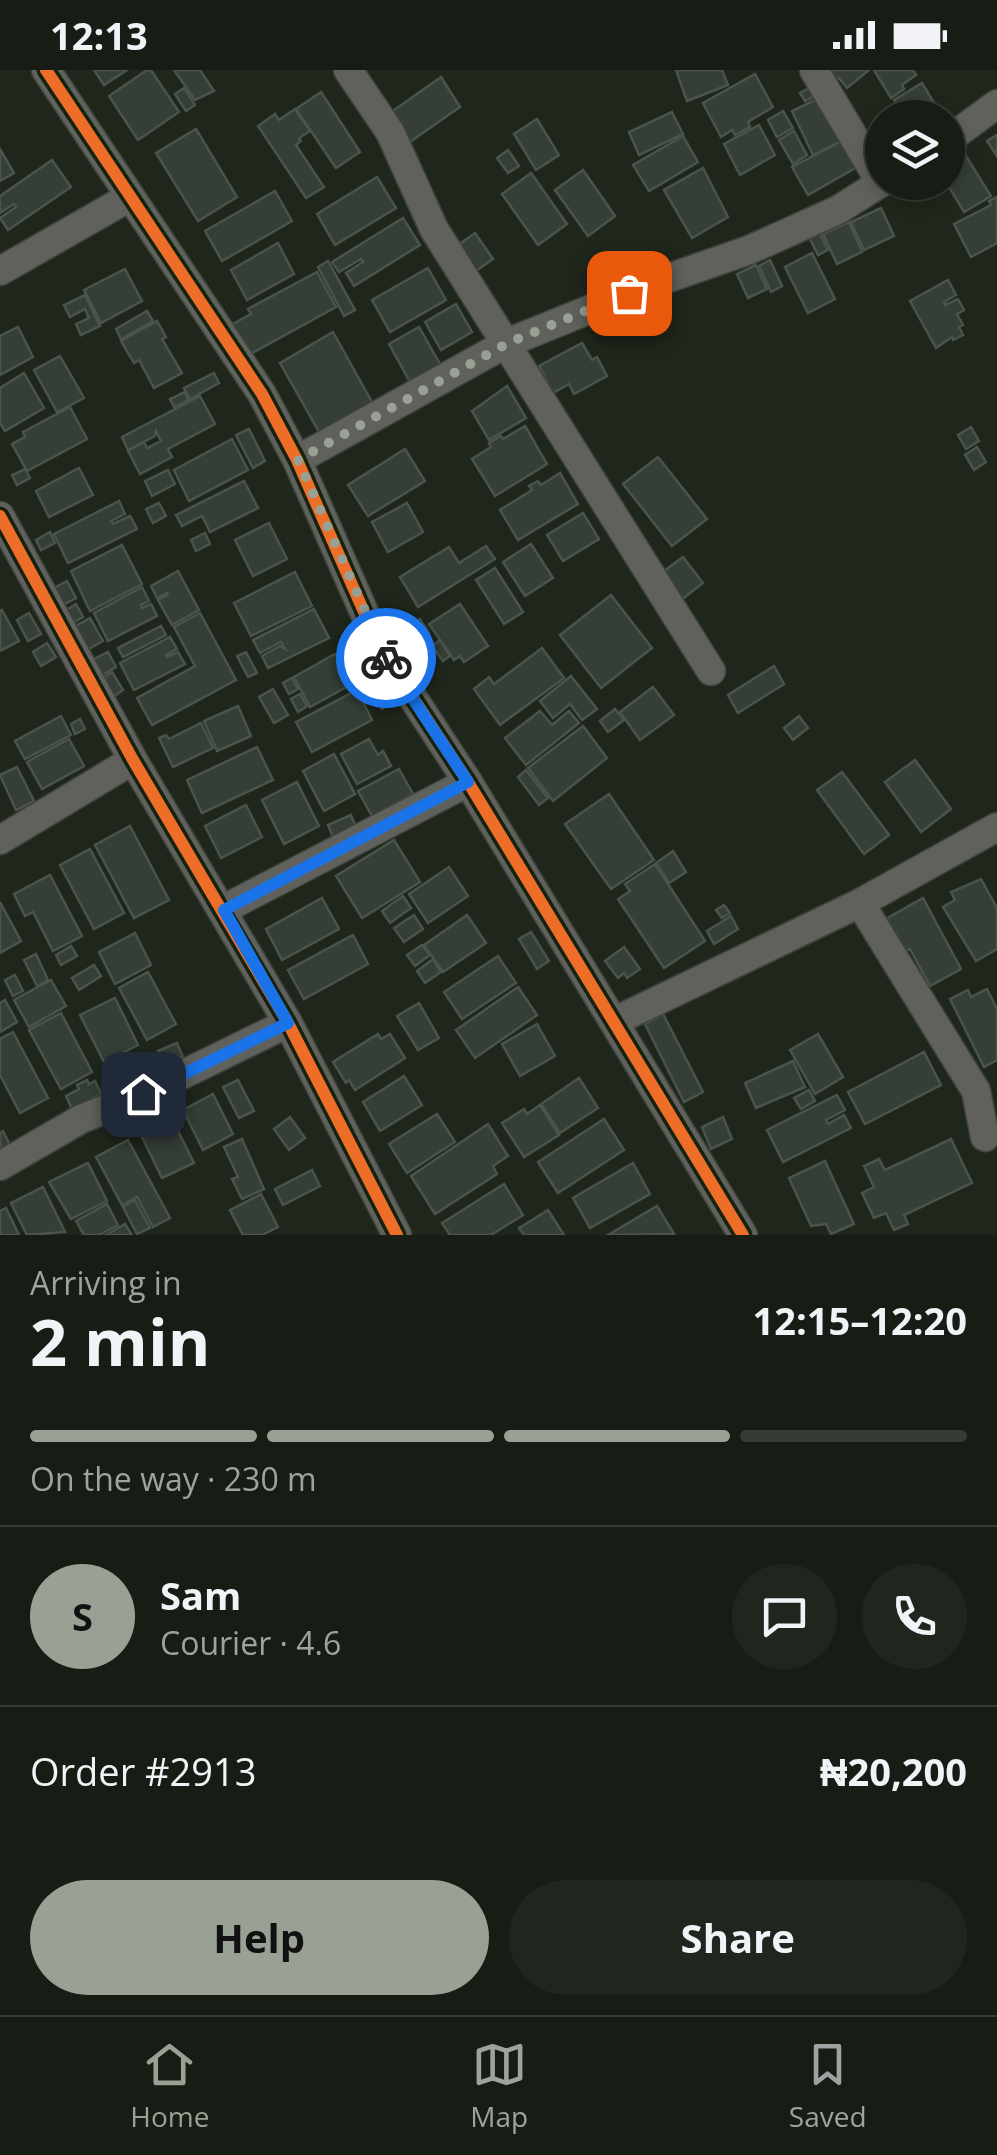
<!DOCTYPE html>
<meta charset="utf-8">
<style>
:root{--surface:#171d15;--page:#20261e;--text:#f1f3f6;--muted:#9ea2a0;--line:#363b34;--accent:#99a195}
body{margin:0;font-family:"Open Sans",sans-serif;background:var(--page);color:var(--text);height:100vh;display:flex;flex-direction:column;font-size:38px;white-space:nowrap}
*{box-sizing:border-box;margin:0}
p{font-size:32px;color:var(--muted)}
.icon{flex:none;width:55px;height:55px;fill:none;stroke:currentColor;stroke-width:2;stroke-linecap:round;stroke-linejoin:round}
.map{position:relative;height:1165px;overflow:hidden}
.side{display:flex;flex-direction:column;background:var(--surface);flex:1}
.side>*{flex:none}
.buttons{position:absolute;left:865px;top:30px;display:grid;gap:20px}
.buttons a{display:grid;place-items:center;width:100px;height:100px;border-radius:50%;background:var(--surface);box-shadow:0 5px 15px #0003,0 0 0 2px var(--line);font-size:50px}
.pin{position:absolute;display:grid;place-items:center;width:85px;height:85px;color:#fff;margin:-42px;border-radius:20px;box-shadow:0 5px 15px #0006}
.courier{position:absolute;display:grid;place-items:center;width:100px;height:100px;margin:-50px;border:8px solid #1a73e8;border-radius:50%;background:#fff;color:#222;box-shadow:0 2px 12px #0007}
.head em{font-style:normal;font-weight:700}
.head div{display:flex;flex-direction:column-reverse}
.head{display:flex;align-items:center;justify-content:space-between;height:170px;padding:0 30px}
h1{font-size:65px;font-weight:700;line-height:75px}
.bar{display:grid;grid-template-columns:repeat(4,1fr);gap:15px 10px;align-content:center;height:120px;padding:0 30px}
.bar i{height:12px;border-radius:8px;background:var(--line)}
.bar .active{background:var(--accent)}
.bar p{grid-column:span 4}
.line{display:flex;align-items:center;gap:25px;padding:0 30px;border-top:2px solid var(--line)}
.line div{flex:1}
.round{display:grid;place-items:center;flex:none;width:105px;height:105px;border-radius:52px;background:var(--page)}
.cta{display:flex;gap:20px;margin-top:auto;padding:20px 30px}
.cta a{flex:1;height:115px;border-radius:60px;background:var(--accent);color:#111;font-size:40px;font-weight:700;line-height:115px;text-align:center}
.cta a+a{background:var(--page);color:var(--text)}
.status{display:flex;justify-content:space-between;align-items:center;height:70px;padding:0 50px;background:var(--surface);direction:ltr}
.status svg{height:28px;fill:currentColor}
.tab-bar{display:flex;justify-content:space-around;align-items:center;height:140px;border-top:2px solid var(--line);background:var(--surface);font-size:28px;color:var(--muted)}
.tab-bar a{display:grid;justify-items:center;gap:5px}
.tab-bar .active{color:var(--accent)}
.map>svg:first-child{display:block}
.building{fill:#353f36;stroke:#4a544c;stroke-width:2.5}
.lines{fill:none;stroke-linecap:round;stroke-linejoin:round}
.minor-casing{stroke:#3e443b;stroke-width:31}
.minor{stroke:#60615c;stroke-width:28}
.cycleway-casing{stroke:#15220e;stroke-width:19}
.cycleway{stroke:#ee6e29;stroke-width:12}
.done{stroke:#99a195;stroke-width:10;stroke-dasharray:0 18}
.route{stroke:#1a73e8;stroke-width:12}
</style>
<div class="status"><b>12:13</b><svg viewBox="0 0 49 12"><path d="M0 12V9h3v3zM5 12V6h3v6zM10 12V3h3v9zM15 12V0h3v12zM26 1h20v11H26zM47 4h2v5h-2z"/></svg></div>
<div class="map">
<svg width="997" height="1165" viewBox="0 0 997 1165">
<rect width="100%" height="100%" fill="#1f271c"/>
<g class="building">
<polygon points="94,0 127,0 104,15"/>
<polygon points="147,0 151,0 179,42 138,70 109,26"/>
<polygon points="174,0 200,0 214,21 195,30"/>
<polygon points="676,0 722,0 728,15 687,31"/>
<polygon points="824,0 869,0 847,18 839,8 833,12"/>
<polygon points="874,0 913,0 916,5 902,15 904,19 891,28"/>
<polygon points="755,4 773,37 748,52 750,57 735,65 732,60 721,67 703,33"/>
<polygon points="441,7 460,37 407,74 387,45"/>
<polygon points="922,13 933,31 904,48 894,30"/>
<polygon points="811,17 815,26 805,31 800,23"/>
<polygon points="184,18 195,35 186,41 175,24"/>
<polygon points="321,22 360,82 336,98 296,39"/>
<polygon points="819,28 841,71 813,85 792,41"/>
<polygon points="936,37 942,48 920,48"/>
<polygon points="295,39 310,61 299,68 301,71 296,75 324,117 306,128 258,56 275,44 279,50"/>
<polygon points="783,41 793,58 777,67 768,50"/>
<polygon points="672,42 683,64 639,85 629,62"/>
<polygon points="537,49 559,85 536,100 514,64"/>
<polygon points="759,55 775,85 740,105 724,74"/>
<polygon points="196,59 237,127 198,151 156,83"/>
<polygon points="794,61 807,85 793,94 779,70"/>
<polygon points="997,65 997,86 987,71"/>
<polygon points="683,66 698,92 649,121 633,95"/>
<polygon points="842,71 857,97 808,125 792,97"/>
<polygon points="0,79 14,103 0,111"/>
<polygon points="508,80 519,96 508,103 497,88"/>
<polygon points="966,86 991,126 964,142 946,112 948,97"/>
<polygon points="52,90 71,117 8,160 0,148 16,137 14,134 0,143 0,126"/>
<polygon points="703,98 728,147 692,168 664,120"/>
<polygon points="583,100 615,146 588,166 555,120"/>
<polygon points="531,103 567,154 538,175 502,124"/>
<polygon points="377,107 396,138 335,175 317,144"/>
<polygon points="275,121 292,151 222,191 205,161"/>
<polygon points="997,127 997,173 971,187 954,154 991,135 989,131"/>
<polygon points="881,138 894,166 864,180 851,152"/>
<polygon points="403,148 420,175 354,216 346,203 363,192 361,189 339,202 332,192"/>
<polygon points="849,152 862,182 837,194 823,164"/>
<polygon points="818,160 828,180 818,185 808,165"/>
<polygon points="475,163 493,189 476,201 458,175"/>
<polygon points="278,173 294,204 247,230 231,200"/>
<polygon points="812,183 835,229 808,243 785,197"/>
<polygon points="770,190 782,216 771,222 759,196"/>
<polygon points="328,191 355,240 344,246 318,197"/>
<polygon points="756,195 767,219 748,228 737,204"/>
<polygon points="428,198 446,230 390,262 372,230"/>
<polygon points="125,199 142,231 101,253 84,220"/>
<polygon points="317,202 336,237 247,286 231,255 251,244 248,239"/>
<polygon points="948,210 956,225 944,232 945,235 958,229 964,240 957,244 963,255 959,257 963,265 953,270 952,267 936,278 910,231"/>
<polygon points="85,225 100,256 81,265 76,254 89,248 85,239 70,247 64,235"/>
<polygon points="456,234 472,262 441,280 425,252"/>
<polygon points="147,241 153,251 121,269 116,259"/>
<polygon points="157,251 166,267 162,269 182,303 154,318 139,290 134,293 121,271"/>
<polygon points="18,257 33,287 0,305 0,266"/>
<polygon points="419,257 440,294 410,312 389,274"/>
<polygon points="333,262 372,332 319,362 280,293"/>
<polygon points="582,273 592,290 597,287 607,306 574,324 569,314 553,323 539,296"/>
<polygon points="60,286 84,328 57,342 34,300"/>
<polygon points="24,303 44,338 5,361 0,353 0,318"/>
<polygon points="214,303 219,313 190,329 184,318"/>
<polygon points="507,316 526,348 489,370 472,341"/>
<polygon points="185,322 188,330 174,337 170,329"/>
<polygon points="200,326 215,354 168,379 172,387 140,404 128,381 144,372 147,378 161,371 156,361 155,366 128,380 122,367"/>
<polygon points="70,337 87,369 27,401 12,374 25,367 23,362"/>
<polygon points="525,356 547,394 495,426 472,389 491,377 489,373 501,366 503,369"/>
<polygon points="971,357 979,371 966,379 958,365"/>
<polygon points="249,359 265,391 253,398 236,365"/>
<polygon points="232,369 248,400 189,431 174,400"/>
<polygon points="977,377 986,392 974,400 965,385"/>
<polygon points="405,379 425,411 368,446 348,415"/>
<polygon points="658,387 707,449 672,476 623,414"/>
<polygon points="79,398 93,425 49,447 36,421"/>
<polygon points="25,399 30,408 17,415 12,405"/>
<polygon points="168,400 175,414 152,426 145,411"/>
<polygon points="560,403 578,434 518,470 500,440 532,420 529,416 538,411 541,415"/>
<polygon points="244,411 258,438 210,462 202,446 182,456 176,445"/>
<polygon points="119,431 125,444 111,451 113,454 130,446 137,459 68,493 54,464"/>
<polygon points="159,433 166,446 153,453 146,439"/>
<polygon points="407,433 423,462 388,482 372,452"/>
<polygon points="583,443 599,469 563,491 547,465"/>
<polygon points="269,453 287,489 253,506 235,470"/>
<polygon points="50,462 55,473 41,480 36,470"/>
<polygon points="205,463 210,474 196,481 191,470"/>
<polygon points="531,474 553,508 525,526 503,492"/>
<polygon points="122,475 142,514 90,541 71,501"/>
<polygon points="486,476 495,489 418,537 400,507 449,477 459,493"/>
<polygon points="683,487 703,513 676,534 656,507"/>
<polygon points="495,498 523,542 504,554 476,510"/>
<polygon points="178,501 199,540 172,555 158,530 168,525 167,523 157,528 151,516"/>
<polygon points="295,502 312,536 251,566 234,533"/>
<polygon points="67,511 76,528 63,535 54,518"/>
<polygon points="142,517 149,531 141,535 142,538 151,534 157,546 108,571 94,543"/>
<polygon points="611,525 652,578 601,618 560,565"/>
<polygon points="76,534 83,547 72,553 65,541"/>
<polygon points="460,534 488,576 464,592 460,586 454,590 429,554"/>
<polygon points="314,539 329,568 268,598 262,586 280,576 285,579 281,572 260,583 253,570"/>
<polygon points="2,540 19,571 0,581 0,541"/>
<polygon points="29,543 41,564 28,571 17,550"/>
<polygon points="200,543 236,610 152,655 137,628 195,596 174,557"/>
<polygon points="90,548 103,571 87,580 74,557"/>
<polygon points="420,549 429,563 416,572 406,559"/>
<polygon points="161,556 166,565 123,587 118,578"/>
<polygon points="170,567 177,579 166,585 167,587 178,582 185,594 134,620 120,593"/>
<polygon points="440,570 450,586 443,591 432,576"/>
<polygon points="47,573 56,587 41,596 33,582"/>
<polygon points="542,578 564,608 500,655 474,619 489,607 494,614"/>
<polygon points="108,582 116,597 102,605 94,589"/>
<polygon points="246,582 257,603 248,607 237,586"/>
<polygon points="335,584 352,614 310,637 294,607"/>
<polygon points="774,596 784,614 738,643 728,625"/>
<polygon points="112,602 123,620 112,628 100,610"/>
<polygon points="571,606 597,639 582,650 570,634 553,648 540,631"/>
<polygon points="292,608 298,619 289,624 283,613"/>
<polygon points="653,617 674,645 640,670 620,642"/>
<polygon points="273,619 288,645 274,653 259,627"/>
<polygon points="357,620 372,650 312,682 296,652"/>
<polygon points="300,624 307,636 298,642 291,629"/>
<polygon points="386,625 391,633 382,639 376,631"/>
<polygon points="238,636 251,666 217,681 204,651"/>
<polygon points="615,639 624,650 608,662 600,651"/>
<polygon points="540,641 552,655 569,641 579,653 526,695 505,668"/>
<polygon points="61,646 71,665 25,689 15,671"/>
<polygon points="799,646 808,658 793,670 784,658"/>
<polygon points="80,649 85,659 75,664 71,654"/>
<polygon points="201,653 213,678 173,697 159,668 166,665 169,669"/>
<polygon points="583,656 607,688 553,731 528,698"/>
<polygon points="69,669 84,696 42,719 27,692"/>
<polygon points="369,669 378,685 383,681 391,696 357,714 341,684"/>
<polygon points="257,677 273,710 202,743 187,710"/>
<polygon points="334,684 355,724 324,741 303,701"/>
<polygon points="915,690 951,739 921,762 885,712"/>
<polygon points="17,697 34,731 16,740 0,705"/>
<polygon points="399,699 413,724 372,746 358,721"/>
<polygon points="526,700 548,728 539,735 518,707"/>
<polygon points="842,702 889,765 864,784 817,720"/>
<polygon points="297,712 319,756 284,774 262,730"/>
<polygon points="609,724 654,790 611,819 565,754"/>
<polygon points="246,735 262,767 221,788 205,756"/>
<polygon points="351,745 356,757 333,767 328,755"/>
<polygon points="130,756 169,830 134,848 95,775"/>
<polygon points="394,770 420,812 362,848 336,806"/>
<polygon points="90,779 124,843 94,859 60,795"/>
<polygon points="673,781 686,802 669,813 656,793"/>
<polygon points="655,794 705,871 664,898 618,829 630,821 625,814"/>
<polygon points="449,797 468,826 428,853 409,824"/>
<polygon points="50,805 82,866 53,881 33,842 25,846 14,824"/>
<polygon points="981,809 997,838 997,879 976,891 943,837 955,830 951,822"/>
<polygon points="403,826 411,838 390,853 382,841"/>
<polygon points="322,828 339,859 282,890 266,859"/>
<polygon points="923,828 961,899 930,916 910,879 901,883 884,850"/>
<polygon points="0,832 21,871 0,883"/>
<polygon points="724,835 730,843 722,848 716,840"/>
<polygon points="414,845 423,859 404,872 394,858"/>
<polygon points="467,845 486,873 443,902 424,875"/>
<polygon points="731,846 738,859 714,874 707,861"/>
<polygon points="531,862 549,891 537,899 519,869"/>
<polygon points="135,863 151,895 115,914 99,882"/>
<polygon points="353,865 368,894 304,929 288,900"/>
<polygon points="422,875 430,885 415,896 407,885"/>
<polygon points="71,876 77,886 61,895 56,885"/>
<polygon points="624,877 640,899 627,908 624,903 618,908 605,891"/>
<polygon points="36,884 48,910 37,916 24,890"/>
<polygon points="498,886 516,913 462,949 444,922"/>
<polygon points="433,889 441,902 425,913 417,901"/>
<polygon points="94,895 101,906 79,920 72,908"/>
<polygon points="148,902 176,954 147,970 119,918"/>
<polygon points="15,905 23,921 13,926 5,910"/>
<polygon points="51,910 66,936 29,957 14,930"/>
<polygon points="518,917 537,945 475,988 456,960"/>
<polygon points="987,919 997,939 997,990 984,997 950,929 968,920 971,927"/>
<polygon points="115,928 138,975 104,992 80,945"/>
<polygon points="5,930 17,952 0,962 0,933"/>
<polygon points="419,933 439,968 418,980 397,946"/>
<polygon points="61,943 92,1002 61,1019 29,960"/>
<polygon points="663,944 703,1022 684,1032 645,954"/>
<polygon points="537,954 555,986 520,1006 502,974"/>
<polygon points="13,962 48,1028 20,1043 0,1005 0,969"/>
<polygon points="378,964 381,969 390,964 405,988 355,1020 349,1010 346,1013 333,992"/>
<polygon points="818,964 843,1007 815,1024 790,980"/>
<polygon points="177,973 183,987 165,995 158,981"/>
<polygon points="924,982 941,1015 865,1054 848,1022"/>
<polygon points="793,991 805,1017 756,1038 745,1013"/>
<polygon points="404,1006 422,1035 380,1061 363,1032"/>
<polygon points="579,1008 598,1038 560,1063 541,1034"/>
<polygon points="87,1010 89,1014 95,1011 101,1024 72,1039 66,1026 79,1019 77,1015"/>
<polygon points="238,1010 254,1041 239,1048 223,1017"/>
<polygon points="809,1020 815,1031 801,1039 794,1028"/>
<polygon points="213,1024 233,1064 203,1080 183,1040"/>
<polygon points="837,1025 845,1040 826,1050 828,1054 844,1045 851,1058 783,1092 767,1060"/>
<polygon points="540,1035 559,1065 524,1087 502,1053 524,1039 527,1044"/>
<polygon points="437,1044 455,1072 407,1103 389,1074"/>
<polygon points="171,1047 194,1093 162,1108 140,1063"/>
<polygon points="290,1047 305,1068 289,1080 274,1059"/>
<polygon points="723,1047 732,1069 711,1079 702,1057"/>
<polygon points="604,1049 624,1080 558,1123 538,1092"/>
<polygon points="488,1054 508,1086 493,1096 497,1104 435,1144 411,1106"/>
<polygon points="3,1061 10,1075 0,1082 0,1063"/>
<polygon points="242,1069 264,1119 242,1129 232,1109 238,1107 224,1077"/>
<polygon points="951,1069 972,1113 904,1145 908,1154 894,1160 886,1143 874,1148 862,1123 874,1117 864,1096 879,1089 885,1100"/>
<polygon points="128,1070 170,1148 153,1157 137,1127 122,1135 96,1087"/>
<polygon points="825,1091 854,1154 831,1164 826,1154 811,1156 789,1108"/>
<polygon points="88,1093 107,1131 71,1149 49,1112"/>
<polygon points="633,1093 650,1124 590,1158 573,1128"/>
<polygon points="312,1100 320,1116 283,1135 275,1119"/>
<polygon points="504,1114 523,1145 491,1165 450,1165 442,1153"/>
<polygon points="43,1117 65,1162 27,1165 11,1133"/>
<polygon points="261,1124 278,1157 262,1165 243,1165 230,1140"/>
<polygon points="135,1130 150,1158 137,1164 123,1137"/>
<polygon points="107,1134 118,1155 99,1165 84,1165 76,1151"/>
<polygon points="657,1136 674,1164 609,1165 608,1165"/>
<polygon points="6,1138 19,1165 0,1165 0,1141"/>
<polygon points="548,1140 564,1165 524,1165 519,1158"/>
<polygon points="125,1154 132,1165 106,1165"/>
</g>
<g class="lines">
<g class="minor-casing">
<g id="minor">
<polyline points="46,0 262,324 297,390 379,576 468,712 743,1165"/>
<polyline points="348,0 390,62 434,159 711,601"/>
<polyline points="814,0 881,113"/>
<polyline points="948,70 997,34"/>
<polyline points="0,201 128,128"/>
<polyline points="297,390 507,273 660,211 749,180 838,140 882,112"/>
<polyline points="0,446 133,690 288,953 397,1165"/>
<polyline points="0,770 133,690"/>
<polyline points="860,833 976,1021 985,1067"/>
<polyline points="224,839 468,712"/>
<polyline points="615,951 860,833 997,757"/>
<polyline points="0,1096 81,1049 143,1024 288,953"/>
</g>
</g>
<use href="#minor" class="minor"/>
<g class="cycleway-casing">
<g id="cycleway">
<polyline points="46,0 262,324 297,390 379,576 468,712 743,1165"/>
<polyline points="0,446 133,690 288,953 397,1165"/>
</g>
</g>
<use href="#cycleway" class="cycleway"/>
</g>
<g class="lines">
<polyline class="done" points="386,588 298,390 508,273 629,223"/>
<polyline class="route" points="143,1024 288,953 224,840 468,712 386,588"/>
</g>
</svg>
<div class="buttons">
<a><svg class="icon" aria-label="layers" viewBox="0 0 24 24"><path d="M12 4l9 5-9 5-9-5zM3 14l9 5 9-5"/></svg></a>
</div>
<div class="pin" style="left:629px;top:223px;background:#ea580c"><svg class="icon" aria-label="bag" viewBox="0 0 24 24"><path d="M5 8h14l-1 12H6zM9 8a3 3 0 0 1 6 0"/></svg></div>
<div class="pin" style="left:143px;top:1024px;background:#1f2937"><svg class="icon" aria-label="home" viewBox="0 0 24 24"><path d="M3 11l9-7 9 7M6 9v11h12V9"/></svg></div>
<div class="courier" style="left:386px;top:588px"><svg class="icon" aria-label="bike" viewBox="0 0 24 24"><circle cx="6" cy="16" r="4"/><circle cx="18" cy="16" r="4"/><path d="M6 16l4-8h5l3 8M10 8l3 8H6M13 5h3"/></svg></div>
</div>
<section class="side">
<div class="head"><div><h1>2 min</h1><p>Arriving in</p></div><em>12:15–12:20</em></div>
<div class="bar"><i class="active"></i><i class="active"></i><i class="active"></i><i></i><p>On the way · 230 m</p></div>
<div class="line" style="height:180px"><b class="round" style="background:var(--accent);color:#111">S</b><div><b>Sam</b><p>Courier · 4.6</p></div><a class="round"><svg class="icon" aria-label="chat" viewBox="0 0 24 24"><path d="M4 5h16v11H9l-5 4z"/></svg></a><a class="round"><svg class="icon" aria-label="phone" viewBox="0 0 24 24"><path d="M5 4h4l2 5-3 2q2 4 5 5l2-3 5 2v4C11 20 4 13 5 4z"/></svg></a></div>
<div class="line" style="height:130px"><div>Order #2913</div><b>₦20,200</b></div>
<div class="cta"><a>Help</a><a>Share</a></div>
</section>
<nav class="tab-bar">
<a class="active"><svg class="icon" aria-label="home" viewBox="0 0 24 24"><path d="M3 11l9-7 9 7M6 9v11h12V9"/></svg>Home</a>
<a><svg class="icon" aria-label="map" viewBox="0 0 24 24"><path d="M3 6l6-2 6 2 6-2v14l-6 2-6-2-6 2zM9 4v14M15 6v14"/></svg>Map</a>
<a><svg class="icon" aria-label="saved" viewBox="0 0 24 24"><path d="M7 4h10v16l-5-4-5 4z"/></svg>Saved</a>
</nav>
